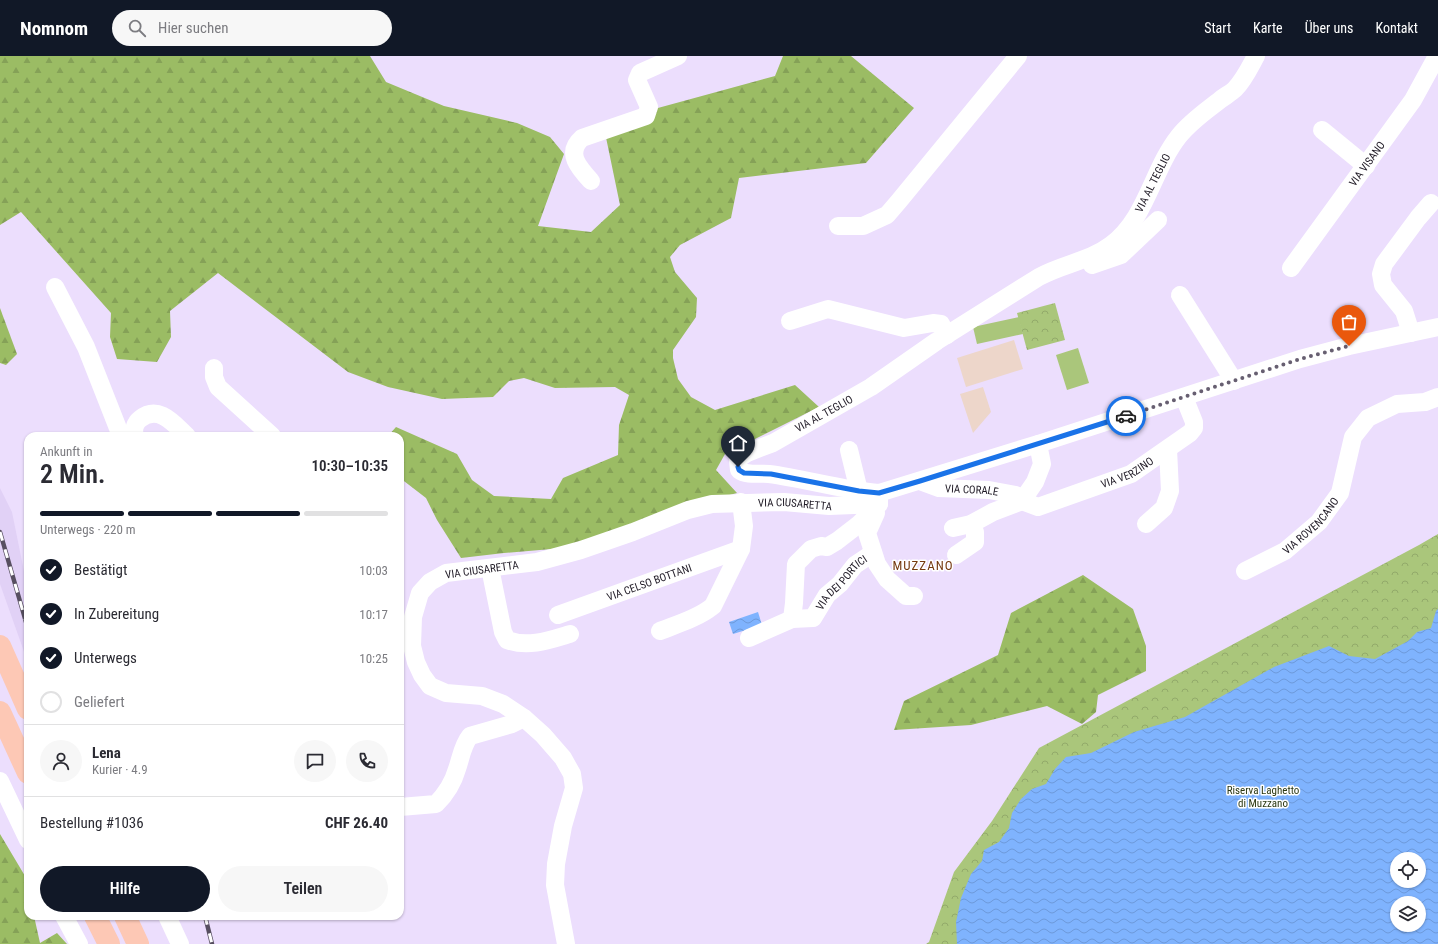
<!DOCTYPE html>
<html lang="de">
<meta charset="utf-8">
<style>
:root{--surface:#fff;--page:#f7f7f7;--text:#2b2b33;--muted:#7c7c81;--line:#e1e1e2;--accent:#111827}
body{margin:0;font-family:"Roboto Condensed",sans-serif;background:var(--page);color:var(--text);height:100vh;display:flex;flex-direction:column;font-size:15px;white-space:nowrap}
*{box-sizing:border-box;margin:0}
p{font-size:13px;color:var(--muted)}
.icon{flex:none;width:22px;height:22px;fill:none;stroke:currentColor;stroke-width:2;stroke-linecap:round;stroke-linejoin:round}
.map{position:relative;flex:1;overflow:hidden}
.drawer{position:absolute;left:24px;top:376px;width:380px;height:488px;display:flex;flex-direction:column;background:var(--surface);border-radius:12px;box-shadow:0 1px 3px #0004}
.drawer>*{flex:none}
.fabs{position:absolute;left:1390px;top:796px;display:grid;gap:8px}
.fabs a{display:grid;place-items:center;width:36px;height:36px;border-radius:50%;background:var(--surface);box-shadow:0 1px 3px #0004;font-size:20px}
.pin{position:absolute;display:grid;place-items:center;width:34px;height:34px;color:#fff;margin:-41px -17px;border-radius:50% 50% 50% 0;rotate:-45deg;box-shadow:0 0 4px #0007}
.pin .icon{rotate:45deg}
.courier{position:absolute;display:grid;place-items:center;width:40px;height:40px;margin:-20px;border:3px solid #1a73e8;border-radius:50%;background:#fff;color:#222;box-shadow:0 1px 5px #0007}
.overview em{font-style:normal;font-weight:600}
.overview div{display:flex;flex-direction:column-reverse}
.overview{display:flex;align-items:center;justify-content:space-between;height:68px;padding:0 16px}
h1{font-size:26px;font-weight:600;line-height:30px}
.bar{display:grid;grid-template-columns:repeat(4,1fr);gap:6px 4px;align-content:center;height:48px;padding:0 16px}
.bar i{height:5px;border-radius:3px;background:var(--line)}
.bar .selected{background:var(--accent)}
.bar p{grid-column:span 4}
.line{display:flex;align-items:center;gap:10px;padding:0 16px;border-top:1px solid var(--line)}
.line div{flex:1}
.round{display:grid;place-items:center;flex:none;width:42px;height:42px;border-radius:21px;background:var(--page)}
ol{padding:0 16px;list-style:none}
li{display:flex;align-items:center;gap:12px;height:44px}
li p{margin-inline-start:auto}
li .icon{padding:4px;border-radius:50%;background:var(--accent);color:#fff;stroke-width:4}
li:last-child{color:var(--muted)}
li i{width:22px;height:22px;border:2px solid var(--line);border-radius:50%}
.cta{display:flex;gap:8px;margin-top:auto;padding:8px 16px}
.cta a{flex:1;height:46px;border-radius:24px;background:var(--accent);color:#fff;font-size:16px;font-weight:600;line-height:46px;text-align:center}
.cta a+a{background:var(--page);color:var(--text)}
header{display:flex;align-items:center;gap:24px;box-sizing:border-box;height:56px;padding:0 20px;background:var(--accent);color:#fff}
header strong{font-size:19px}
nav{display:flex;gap:22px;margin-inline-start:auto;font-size:14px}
.search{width:280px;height:36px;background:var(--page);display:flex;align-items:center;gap:10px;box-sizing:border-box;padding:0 14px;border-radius:22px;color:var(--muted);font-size:15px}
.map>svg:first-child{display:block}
.built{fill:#e1d1f6}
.education{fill:#edd6ca}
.forest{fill:url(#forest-firs)}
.park{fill:url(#park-crowns);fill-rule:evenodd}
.garden{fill:#aac67b}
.water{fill:url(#water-waves);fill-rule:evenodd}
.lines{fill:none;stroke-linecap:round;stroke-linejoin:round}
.minor{stroke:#fff;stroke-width:18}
.highway{stroke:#fdc8b5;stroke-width:22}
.rail-casing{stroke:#574f60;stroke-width:4.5}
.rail{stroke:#fff;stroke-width:3;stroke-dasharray:9;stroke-linecap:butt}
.done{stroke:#675f71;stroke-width:4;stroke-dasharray:0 7.2}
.route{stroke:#1a73e8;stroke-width:5}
.labels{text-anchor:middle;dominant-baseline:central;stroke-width:3;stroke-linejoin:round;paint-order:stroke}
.street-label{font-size:11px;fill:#201b26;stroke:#fff}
.park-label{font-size:11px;fill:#2b3813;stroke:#fff}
.quarter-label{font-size:13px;letter-spacing:1px;fill:#753810;stroke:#fff}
</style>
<header>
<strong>Nomnom</strong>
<div class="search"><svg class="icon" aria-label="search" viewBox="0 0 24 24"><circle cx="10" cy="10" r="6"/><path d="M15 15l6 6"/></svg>Hier suchen</div>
<nav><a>Start</a><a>Karte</a><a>Über uns</a><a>Kontakt</a></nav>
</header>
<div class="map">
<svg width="1438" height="888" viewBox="0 0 1438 888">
<defs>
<pattern id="forest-firs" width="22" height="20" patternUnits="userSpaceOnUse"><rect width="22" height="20" fill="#9bbc64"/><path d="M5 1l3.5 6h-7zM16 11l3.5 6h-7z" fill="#85a157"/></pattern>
<pattern id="park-crowns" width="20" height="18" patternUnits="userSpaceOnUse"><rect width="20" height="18" fill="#aac67b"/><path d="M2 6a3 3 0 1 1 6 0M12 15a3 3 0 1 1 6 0" fill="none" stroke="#92aa6a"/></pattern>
<pattern id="water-waves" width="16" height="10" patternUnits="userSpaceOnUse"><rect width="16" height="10" fill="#7fb3fe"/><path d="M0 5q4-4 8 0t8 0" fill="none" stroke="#6d99da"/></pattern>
</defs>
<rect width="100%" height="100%" fill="#ecdefd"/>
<polygon class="built" points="0,432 12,456 28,535 28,607 0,528"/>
<g class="education">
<polygon points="1014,284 1023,313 966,331 957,302"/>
<polygon points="983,331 991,356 973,377 960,338"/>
</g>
<g class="forest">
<polygon points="0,0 370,0 386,26 444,50 517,67 550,81 564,98 538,170 591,176 620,149 603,67 775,20 783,0 851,0 914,52 866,107 739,122 731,162 680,189 670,201 675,216 697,242 696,261 673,294 673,302 678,323 691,341 715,354 795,329 819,351 725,398 716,414 737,437 711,444 575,491 504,497 461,502 437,464 426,442 400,422 400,380 388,380 396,371 457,398 472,424 494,440 551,443 563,422 618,399 619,369 629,339 615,331 555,332 524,322 509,325 493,341 442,343 388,331 348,316 218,217 170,255 171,281 157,306 117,303 110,281 111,257 21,156 0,169"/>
<polygon points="0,252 17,298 6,309 0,307"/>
<polygon points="1083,519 1133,553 1146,590 1146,615 1098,639 1096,656 1082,668 1047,650 971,669 894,674 904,645 998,599 1011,557"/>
<polygon points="0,778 25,820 28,833 28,860 34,860 40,887 57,877 67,888 0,888"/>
</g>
<g class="park">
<polygon points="1055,247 1065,284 1027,294 1017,257"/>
<path d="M1438,478v410h-512l3,-2 25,-70 38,-51 47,-73 380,-203zM1397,803h22v22h-22zM1397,847h22v22h-22z"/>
</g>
<g class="garden">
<polygon points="1019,261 1023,278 977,288 973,271"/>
<polygon points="1078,292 1089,327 1067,334 1056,299"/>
</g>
<g class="water">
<path d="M1438,553v335h-481l-1,-22 5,-24 10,-24 11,-13 2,-11 15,-8 10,-14 3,-15 9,-14 11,-10 14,-5 9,-15 11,-12 25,-4 43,-21 51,-15 89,-50 55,-21 20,10 26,3 33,-18 9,-9 14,-4 5,-17zM1397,803h22v22h-22zM1397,847h22v22h-22z"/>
<polygon points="758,556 762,569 733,578 729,566"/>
</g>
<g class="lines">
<g class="minor">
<path d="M1256,0c-6,11 -12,24 -21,33 -4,4 -10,7 -15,11 -14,11 -29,21 -41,36 -27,34 -32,82 -68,109 -21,16 -49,19 -72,32l-102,64 -66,46 -98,56 -26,10 -8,5 -1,3 1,9c8,6 21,3 30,4 37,5 73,16 110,19l159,-49 262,-85 49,-13 89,-19"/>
<polyline points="1322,74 1366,110"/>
<path d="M591,125c-12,-13 -26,-28 -9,-43l64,-22 3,-9 -12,-27 3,-7 38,-17"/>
<polyline points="838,170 863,170 887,159 899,145 1018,0"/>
<polyline points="1092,209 1121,199 1158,164"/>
<path id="s1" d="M1291,212l122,-168 24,-44"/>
<polyline points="55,231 86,291 121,380"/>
<polyline points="1180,239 1234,325"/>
<polyline points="790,265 828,253 904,272 933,267 941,268 947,279"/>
<polyline points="1411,277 1404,255 1383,229 1381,218 1384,208 1418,162 1431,147"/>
<polyline points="214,312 214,321 218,331 272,380"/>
<path d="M135,380c-2,-6 0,-13 5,-17 19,-15 34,5 47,17"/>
<polyline points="849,394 859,435"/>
<path id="s2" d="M920,425l19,7 50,2 27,5 6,6 16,6 93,-33 59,-41 4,-5v-6l-10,-25"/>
<polyline points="876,457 867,477 877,508 887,523 906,540 914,540"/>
<polyline points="1146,468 1164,452 1170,435 1168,393"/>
<polyline points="953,472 971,468 993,456 1022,445 1035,426 1042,408 1038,388"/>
<polyline points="956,499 975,486 975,476 971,468"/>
<path d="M490,512l13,64 4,8c21,8 43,0 63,-6"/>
<path id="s3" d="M1245,515l40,-20 34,-29 21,-29 13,-56 15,-19 29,-14 28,-2 13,-5"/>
<path id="s4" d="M558,559l183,-66"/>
<polyline points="792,563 794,547 796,508 811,493 821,490 827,491 837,485 859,468 879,448"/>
<path d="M660,575c18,-7 38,-13 53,-25l28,-57 3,-23 -3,-24"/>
<path id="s5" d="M749,582l43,-19 21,-1 14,-23 13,-11 15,-19 18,-12"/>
<polyline points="0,725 28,784"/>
<path d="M400,751l36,-3c10,-10 17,-21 21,-35 4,-11 5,-23 13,-33l42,-12 12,-6"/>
<polyline points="64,860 79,888"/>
<polyline points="167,860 180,888"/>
<path id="s6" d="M566,888l-11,-59 1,-21 7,-38 11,-38 -2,-14 -9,-16 -20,-23 -19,-17 -21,-14 -21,-8 -36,-3 -16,-7 -8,-11 -6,-13 -4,-16 1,-29 7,-24 10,-11 16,-9 91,-11 44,-12 52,-18 55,-22 24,-6 72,-2 45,4 50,-2v-11"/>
</g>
<g class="highway">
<polyline points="0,590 28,653"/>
<polyline points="0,656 28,717"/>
<polyline points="95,860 109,888"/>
<polyline points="125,860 138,888"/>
</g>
<g class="rail-casing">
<g id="rail">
<polyline points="0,476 28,573"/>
<polyline points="205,860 212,888"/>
</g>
</g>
<use href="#rail" class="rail"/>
</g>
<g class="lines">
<polyline class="done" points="1126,360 1300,303 1349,290"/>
<polyline class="route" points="738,411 739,414 744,417 771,418 859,435 879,437 920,425 1126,360"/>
</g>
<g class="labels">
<g class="street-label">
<text stroke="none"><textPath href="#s1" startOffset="129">VIA VISANO</textPath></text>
<text transform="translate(1153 127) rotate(-63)">VIA AL TEGLIO</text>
<text transform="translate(824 358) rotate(-29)">VIA AL TEGLIO</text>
<text stroke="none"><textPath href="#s2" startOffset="219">VIA VERZINO</textPath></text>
<text stroke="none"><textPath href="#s2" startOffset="53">VIA CORALE</textPath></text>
<text stroke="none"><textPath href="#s6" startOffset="840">VIA CIUSARETTA</textPath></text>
<text stroke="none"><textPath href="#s3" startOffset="81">VIA ROVENCANO</textPath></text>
<text transform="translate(482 514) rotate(-8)">VIA CIUSARETTA</text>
<text stroke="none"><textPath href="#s4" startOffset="97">VIA CELSO BOTTANI</textPath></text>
<text stroke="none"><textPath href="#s5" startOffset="114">VIA DEI PORTICI</textPath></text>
</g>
<g class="park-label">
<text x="1263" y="734">Riserva Laghetto<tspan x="1263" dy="13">di Muzzano</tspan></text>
</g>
<g class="quarter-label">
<text x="923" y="509">MUZZANO</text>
</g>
</g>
</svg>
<div class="fabs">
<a><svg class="icon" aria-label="locate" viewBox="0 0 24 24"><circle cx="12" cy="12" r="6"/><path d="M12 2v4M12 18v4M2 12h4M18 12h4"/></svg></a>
<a><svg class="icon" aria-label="layers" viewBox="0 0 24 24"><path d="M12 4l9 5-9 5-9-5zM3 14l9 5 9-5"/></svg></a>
</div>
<div class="pin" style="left:1349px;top:290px;background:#ea580c"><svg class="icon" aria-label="bag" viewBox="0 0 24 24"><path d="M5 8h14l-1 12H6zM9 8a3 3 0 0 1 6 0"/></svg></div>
<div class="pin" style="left:738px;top:411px;background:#1f2937"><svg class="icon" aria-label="home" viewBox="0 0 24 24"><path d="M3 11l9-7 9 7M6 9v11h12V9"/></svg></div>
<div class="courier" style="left:1126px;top:360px"><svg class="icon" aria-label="car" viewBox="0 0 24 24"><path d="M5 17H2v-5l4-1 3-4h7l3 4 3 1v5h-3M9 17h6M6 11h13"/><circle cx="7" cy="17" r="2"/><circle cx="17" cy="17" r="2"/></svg></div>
<section class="drawer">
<div class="overview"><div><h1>2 Min.</h1><p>Ankunft in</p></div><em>10:30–10:35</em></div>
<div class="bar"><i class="selected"></i><i class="selected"></i><i class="selected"></i><i></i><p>Unterwegs · 220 m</p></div>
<ol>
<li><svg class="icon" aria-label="check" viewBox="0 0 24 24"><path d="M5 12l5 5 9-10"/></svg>Bestätigt<p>10:03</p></li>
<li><svg class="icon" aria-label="check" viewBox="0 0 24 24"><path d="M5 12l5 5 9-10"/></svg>In Zubereitung<p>10:17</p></li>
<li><svg class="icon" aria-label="check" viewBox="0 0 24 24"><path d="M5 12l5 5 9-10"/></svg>Unterwegs<p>10:25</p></li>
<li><i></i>Geliefert</li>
</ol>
<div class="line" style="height:72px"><a class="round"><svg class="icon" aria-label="person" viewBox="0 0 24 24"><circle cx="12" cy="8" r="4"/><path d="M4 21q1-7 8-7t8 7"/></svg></a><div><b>Lena</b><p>Kurier · 4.9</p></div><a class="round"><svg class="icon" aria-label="chat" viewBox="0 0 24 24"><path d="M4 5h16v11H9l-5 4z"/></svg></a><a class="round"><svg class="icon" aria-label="phone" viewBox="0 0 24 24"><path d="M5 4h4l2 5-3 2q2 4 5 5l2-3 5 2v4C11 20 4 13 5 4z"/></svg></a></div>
<div class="line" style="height:52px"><div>Bestellung #1036</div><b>CHF 26.40</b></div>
<div class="cta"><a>Hilfe</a><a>Teilen</a></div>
</section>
</div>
